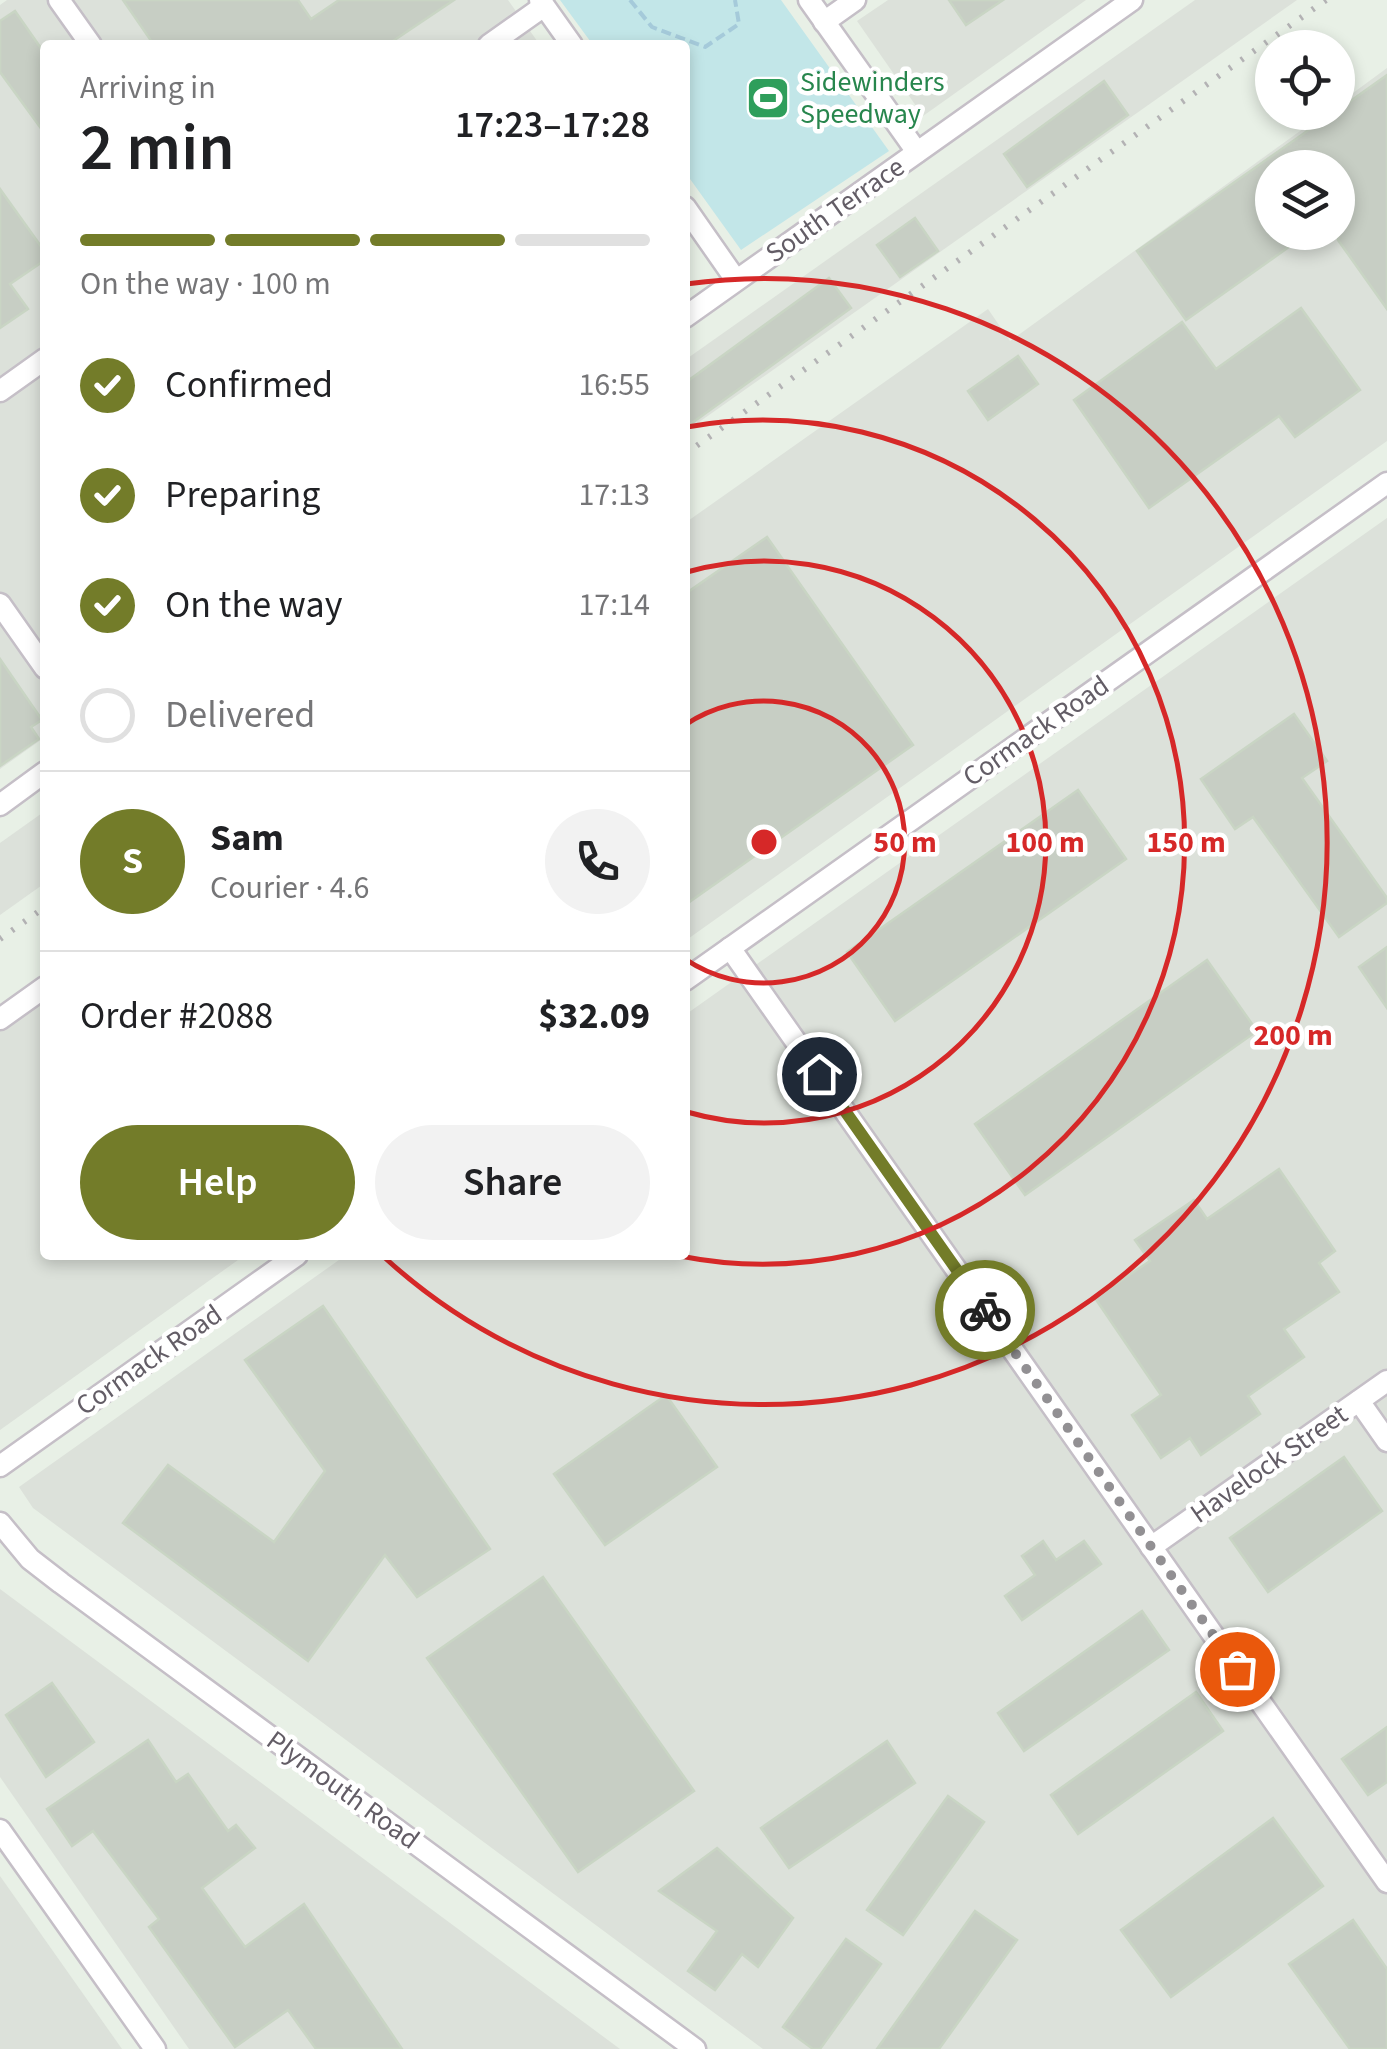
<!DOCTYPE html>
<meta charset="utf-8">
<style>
:root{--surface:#fff;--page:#f2f2f2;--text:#202124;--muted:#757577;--line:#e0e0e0;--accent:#737c29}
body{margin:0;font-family:"Source Sans 3",sans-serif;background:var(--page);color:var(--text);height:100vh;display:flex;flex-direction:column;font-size:38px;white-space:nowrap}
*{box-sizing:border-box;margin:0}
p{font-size:32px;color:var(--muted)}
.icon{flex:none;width:55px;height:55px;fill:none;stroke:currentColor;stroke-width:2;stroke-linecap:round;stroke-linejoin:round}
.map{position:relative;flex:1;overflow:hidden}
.panel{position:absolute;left:40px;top:40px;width:650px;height:1220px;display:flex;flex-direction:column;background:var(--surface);border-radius:10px;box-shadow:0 5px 15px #0003}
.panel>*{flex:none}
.controls{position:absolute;left:1255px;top:30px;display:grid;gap:20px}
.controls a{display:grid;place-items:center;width:100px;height:100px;border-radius:50%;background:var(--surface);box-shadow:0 5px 15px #0003;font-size:50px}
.pin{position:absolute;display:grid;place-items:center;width:85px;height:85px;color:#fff;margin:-42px;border:5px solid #fff;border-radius:50%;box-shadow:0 2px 10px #0007}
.courier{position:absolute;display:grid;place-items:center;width:100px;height:100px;margin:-50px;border:8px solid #737c29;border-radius:50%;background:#fff;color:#222;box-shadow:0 2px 12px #0007}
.headline em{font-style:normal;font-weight:600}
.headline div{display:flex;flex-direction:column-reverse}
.headline{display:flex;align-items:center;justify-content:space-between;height:170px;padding:0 40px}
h1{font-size:65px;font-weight:600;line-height:75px}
.bar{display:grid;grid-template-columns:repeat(4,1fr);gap:15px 10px;align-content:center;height:120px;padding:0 40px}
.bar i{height:12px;border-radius:8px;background:var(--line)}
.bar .on{background:var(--accent)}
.bar p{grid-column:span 4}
.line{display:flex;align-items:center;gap:25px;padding:0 40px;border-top:2px solid var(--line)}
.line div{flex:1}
.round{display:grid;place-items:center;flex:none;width:105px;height:105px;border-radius:52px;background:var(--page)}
ol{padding:0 40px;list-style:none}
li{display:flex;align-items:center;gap:30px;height:110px}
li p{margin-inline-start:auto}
li .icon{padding:10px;border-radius:50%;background:var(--accent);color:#fff;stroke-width:4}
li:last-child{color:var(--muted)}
li i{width:55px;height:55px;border:5px solid var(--line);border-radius:50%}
.button{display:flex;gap:20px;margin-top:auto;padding:20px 40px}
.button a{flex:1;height:115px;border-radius:60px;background:var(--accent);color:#fff;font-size:40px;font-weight:600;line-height:115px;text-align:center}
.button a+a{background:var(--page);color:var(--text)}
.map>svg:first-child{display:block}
.industrial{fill:#dce1da;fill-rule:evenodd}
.green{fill:#c2e6e8}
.building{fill:#c7cec4;stroke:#c9d5c4;stroke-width:2.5}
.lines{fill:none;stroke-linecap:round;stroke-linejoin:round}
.minor-casing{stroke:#c5bfc7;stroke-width:25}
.path{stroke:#a5cada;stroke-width:4;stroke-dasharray:10 5;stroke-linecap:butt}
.minor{stroke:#fff;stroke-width:20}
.rail{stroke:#b3b2b4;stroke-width:6;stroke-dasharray:2.5 12;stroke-linecap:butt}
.done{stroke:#929093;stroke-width:10;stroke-dasharray:0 18}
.route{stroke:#737c29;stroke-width:12}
.ring{fill:none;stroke:#d62828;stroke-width:5}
.labels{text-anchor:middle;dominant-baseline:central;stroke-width:9;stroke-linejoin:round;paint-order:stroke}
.leisure-label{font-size:28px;fill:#27864d;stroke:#fff;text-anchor:start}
.street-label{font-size:28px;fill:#635d66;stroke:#fff}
.centre{fill:#d62828;stroke:#fff;stroke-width:5}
.ring-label{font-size:30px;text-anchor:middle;font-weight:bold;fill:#d62828;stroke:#fff;stroke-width:9;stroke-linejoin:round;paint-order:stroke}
</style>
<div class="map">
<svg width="1387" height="2049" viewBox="0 0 1387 2049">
<rect width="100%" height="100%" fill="#e8f0e6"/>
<g class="industrial">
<polygon points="7,0 508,0 540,45 45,45 45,737 0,769 0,5"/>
<polygon points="888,0 1086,0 923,116 857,21"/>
<polygon points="1195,0 1297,0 685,432 685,360"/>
<path d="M1387,68v373l-702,500v-418l303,-214 22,32 315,-228 13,-1v-8zM1272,168h66v64h-66z"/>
<polygon points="1387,518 1387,2049 763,2049 33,1508 19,1487 346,1255 685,1255 685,1015"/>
<polygon points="45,811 45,883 0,915 0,843"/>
<polygon points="45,975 45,1255 245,1255 0,1430 0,1006"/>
<polygon points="0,1589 620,2049 189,2049 0,1777"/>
<polygon points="0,1876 122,2049 0,2049"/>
</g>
<polygon class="green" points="560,0 781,0 889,151 741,250 685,172 685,45 593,45"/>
<g class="building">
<polygon points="123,0 298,0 311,19 339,0 454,0 387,45 154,45"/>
<polygon points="949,0 1003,0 966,25"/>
<polygon points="15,11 45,54 45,134 0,72 0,21"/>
<polygon points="1387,75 1387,309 1338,240 1338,168 1272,168 1272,232 1310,232 1186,320 1137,251 1334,112 1338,112 1338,110"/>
<polygon points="1104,81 1128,115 1027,187 1004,154"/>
<polygon points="0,189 45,252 45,260 10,284 28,309 0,328"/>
<polygon points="915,218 938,251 900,277 877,245"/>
<polygon points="829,278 851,308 685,428 685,383"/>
<polygon points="1301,308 1360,390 1295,437 1279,416 1149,508 1074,400 1182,322 1216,369"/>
<polygon points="1018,356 1038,384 988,420 968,391"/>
<polygon points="767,537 913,745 685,905 685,594"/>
<polygon points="0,659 42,720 31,727 39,739 0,766"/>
<polygon points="1294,714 1327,761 1302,778 1387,898 1387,903 1339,937 1253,817 1235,829 1201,779"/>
<polygon points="1078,790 1126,859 895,1021 847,952"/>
<polygon points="1387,947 1387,1008 1359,967"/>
<polygon points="1207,960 1257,1031 1025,1195 975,1124"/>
<polygon points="1279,1169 1335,1251 1319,1263 1339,1292 1284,1329 1304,1357 1248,1396 1260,1414 1201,1455 1190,1438 1161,1458 1132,1415 1161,1395 1095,1298 1150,1261 1135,1240 1194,1200 1207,1219"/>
<polygon points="323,1306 490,1549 417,1597 385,1555 308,1661 123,1523 168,1465 274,1542 325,1471 245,1360"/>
<polygon points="666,1395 717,1467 605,1545 554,1474"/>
<polygon points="1344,1457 1382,1511 1268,1592 1230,1538"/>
<polygon points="1043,1541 1056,1560 1084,1541 1101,1564 1022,1620 1005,1596 1035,1575 1022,1556"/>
<polygon points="543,1577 694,1791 578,1872 427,1658"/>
<polygon points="1142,1611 1169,1650 1024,1751 998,1713"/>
<polygon points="52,1683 94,1742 46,1777 6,1715"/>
<polygon points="1196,1692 1223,1731 1078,1834 1051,1795"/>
<polygon points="1387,1727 1387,1782 1368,1795 1342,1759"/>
<polygon points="148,1740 176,1782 188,1774 228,1831 236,1825 255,1848 202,1888 245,1947 304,1904 402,2049 316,2049 288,2010 235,2047 149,1927 159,1919 93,1831 72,1846 47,1809"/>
<polygon points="887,1741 915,1783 789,1868 761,1828"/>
<polygon points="948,1796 984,1822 903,1935 867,1910"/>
<polygon points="1273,1818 1323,1886 1171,1997 1121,1930"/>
<polygon points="717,1848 793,1918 758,1967 742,1954 715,1990 688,1971 717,1931 659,1891"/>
<polygon points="975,1911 1017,1940 939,2049 877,2049"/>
<polygon points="1353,1920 1387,1969 1387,2049 1350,2049 1289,1964"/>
<polygon points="846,1939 881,1964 820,2049 813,2049 783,2027"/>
</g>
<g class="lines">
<g class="minor-casing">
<g id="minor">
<polyline points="59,0 91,45"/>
<polyline points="540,0 572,45"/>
<polyline points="809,0 917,152"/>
<polyline points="824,22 855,0"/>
<polyline points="489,45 544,6"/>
<polyline points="685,207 736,280"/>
<polyline points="685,317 1132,0"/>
<polyline points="0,391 45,359"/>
<polyline points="0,604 45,668"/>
<polyline points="0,805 45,772"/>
<polyline points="730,948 1387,1882"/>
<polyline points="685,980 1387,483"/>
<polyline points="0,1019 45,987"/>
<polyline points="1359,1401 1387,1441"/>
<polyline points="0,1466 297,1255"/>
<polyline points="0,1523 30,1559 61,1583 695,2049"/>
<polyline points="1151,1547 1387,1381"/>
<polyline points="0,1830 155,2049"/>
</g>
</g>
<polyline class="path" points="630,0 652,27 705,47 739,24 735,0"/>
<use href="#minor" class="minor"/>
<g class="rail">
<polyline points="685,454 1326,0"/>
<polyline points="0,939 45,907"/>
</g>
</g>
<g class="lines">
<polyline class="done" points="985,1310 1237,1669"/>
<polyline class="route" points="819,1074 985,1310"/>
</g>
<g class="ring">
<path d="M685 725A141 141 0 1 1 685 959"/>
<path d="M687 572A281 281 0 1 1 687 1112"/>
<path d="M687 427A422 422 0 1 1 680 1256"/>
<path d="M686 284A563 563 0 1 1 384 1257"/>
</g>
<defs>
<g id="stadium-square" transform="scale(2.25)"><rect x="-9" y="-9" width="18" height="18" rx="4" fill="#2e9e5b" stroke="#fff"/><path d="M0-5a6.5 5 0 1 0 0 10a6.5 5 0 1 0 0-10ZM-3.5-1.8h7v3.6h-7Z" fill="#fff"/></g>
</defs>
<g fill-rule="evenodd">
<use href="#stadium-square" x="768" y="98"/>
</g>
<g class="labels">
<g class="leisure-label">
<text x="800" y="82">Sidewinders<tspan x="800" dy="32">Speedway</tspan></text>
</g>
<g class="street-label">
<text transform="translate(835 210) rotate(-35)">South Terrace</text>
<text transform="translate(1036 731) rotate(-35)">Cormack Road</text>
<text transform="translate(149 1360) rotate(-35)">Cormack Road</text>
<text transform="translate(1269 1464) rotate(-35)">Havelock Street</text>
<text transform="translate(343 1790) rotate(36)">Plymouth Road</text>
</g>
</g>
<circle cx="764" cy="842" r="15" class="centre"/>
<g class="ring-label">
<text x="905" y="852">50 m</text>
<text x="1045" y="852">100 m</text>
<text x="1186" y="852">150 m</text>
<text x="1293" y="1045">200 m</text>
</g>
</svg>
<div class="controls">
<a><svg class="icon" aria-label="locate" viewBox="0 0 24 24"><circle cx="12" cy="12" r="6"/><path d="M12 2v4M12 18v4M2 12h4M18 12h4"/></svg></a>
<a><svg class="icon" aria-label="layers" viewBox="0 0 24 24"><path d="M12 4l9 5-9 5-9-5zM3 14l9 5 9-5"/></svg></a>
</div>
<div class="pin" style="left:1237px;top:1669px;background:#ea580c"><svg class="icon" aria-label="bag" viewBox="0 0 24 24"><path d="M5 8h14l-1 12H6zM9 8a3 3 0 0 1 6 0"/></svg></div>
<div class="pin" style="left:819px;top:1074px;background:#1f2937"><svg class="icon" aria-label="home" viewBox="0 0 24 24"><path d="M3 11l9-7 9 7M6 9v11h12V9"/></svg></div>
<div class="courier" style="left:985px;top:1310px"><svg class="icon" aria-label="bike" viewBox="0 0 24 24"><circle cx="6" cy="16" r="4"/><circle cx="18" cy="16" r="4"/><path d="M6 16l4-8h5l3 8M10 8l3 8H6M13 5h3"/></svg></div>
<section class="panel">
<div class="headline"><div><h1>2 min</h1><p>Arriving in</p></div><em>17:23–17:28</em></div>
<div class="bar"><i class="on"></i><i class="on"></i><i class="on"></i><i></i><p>On the way · 100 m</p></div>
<ol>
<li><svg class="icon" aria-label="check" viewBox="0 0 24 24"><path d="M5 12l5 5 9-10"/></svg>Confirmed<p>16:55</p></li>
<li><svg class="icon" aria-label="check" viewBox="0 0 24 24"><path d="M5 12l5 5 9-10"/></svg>Preparing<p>17:13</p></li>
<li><svg class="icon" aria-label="check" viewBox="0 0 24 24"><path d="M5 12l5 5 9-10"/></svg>On the way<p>17:14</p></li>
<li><i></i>Delivered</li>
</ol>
<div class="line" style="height:180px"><b class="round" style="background:var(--accent);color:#fff">S</b><div><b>Sam</b><p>Courier · 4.6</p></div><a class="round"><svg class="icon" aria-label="phone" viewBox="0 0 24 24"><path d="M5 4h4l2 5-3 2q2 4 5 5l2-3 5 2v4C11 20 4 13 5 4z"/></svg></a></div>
<div class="line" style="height:130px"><div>Order #2088</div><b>$32.09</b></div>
<div class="button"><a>Help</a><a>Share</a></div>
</section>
</div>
